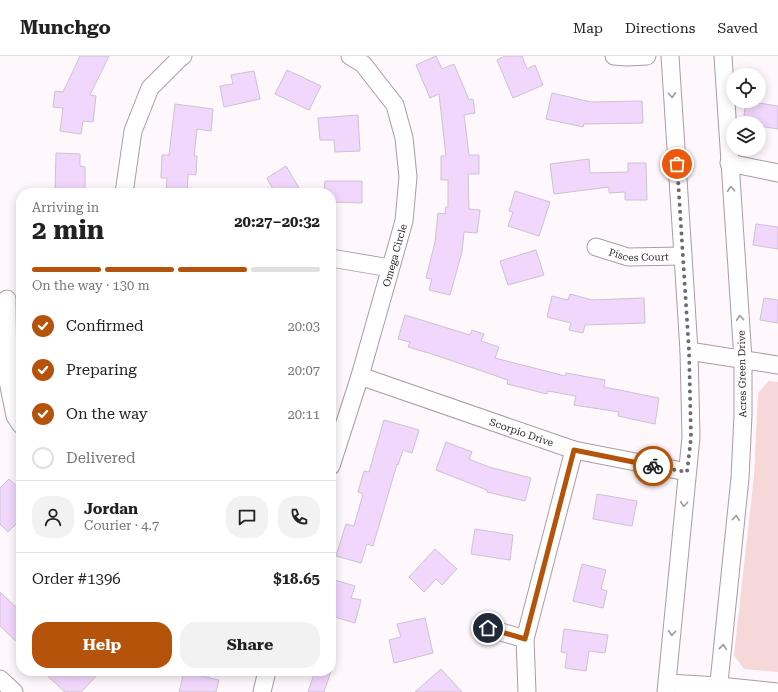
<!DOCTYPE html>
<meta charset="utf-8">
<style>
:root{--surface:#fff;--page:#f2f2f2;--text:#222;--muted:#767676;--line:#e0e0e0;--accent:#b45309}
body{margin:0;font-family:"Roboto Serif",serif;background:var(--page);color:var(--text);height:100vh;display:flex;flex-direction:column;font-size:15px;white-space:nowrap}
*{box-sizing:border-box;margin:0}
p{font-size:13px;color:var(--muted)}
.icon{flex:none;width:22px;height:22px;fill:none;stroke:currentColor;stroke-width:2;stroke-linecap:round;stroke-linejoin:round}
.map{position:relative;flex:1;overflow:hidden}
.details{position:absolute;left:16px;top:132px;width:320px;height:488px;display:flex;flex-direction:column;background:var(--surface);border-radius:16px;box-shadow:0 2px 10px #0003}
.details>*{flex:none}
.tools{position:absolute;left:726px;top:12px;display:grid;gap:8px}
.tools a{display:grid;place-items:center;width:40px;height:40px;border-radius:50%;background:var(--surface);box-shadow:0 2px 10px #0003;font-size:20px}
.pin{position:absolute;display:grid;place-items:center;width:34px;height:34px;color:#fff;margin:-17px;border:2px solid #fff;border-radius:50%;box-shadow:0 1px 4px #0007}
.courier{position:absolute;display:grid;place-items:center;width:40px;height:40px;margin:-20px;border:3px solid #b45309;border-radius:50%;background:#fff;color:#222;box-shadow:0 1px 5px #0007}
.head em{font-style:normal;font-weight:700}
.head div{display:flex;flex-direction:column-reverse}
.head{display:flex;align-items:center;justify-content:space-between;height:68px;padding:0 16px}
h1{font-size:26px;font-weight:700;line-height:30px}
.bar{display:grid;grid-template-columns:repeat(4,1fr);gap:6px 4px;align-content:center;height:48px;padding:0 16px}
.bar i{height:5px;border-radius:3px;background:var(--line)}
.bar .selected{background:var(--accent)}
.bar p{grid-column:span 4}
.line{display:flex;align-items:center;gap:10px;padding:0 16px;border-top:1px solid var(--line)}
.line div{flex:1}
.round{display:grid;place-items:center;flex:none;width:42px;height:42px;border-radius:16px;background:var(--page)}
ol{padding:0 16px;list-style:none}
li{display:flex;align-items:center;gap:12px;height:44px}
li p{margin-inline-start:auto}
li .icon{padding:4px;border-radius:50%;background:var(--accent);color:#fff;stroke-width:4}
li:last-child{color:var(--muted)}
li i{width:22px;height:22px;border:2px solid var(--line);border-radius:50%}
.action{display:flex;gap:8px;margin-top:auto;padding:8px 16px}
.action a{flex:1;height:46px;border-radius:16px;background:var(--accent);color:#fff;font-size:16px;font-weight:700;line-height:46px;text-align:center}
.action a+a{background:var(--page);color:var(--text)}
header{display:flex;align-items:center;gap:24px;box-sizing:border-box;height:56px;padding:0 20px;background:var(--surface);border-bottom:1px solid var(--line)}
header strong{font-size:19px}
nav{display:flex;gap:22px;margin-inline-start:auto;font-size:14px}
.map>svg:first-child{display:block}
.green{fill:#f7d8d8}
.building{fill:#f2d7fd;stroke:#ccc2d1}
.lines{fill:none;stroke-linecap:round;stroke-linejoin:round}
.street-casing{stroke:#ab9ba6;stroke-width:19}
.street{stroke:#fff;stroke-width:17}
.oneway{stroke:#9c9a9c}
.done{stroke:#706a6e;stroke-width:4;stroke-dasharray:0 7.2}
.route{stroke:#b45309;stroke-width:5}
.labels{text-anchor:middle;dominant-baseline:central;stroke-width:3;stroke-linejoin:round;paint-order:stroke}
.street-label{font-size:10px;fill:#241e22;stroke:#fff}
</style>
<header>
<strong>Munchgo</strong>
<nav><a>Map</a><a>Directions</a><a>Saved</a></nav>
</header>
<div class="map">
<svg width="778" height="636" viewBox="0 0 778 636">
<rect width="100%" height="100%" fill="#fef7fc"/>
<polygon class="green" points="769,325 778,326 778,616 744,613 734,599 754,420 758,337"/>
<g class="building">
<polygon points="80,0 109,0 90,39 96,40 93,66 83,65 81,78 60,75 63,52 53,51 55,35 63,36"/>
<polygon points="436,0 442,13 454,8 469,44 473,43 475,57 464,59 469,99 479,99 479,118 468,118 469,153 480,154 477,177 464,176 462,196 450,239 429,234 432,223 426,222 435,186 438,157 445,158 446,151 448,151 448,124 441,124 441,100 446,100 439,38 430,42 416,9"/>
<polygon points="505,0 522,0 527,13 535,9 543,29 513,42 497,4"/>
<polygon points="287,14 321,30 309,54 275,38"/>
<polygon points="254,15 260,43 224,51 220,30 233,28 231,19"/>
<polygon points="552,37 591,46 642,45 643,67 584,68 583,71 546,63"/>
<polygon points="746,45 778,50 778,73 759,70 759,67 743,67"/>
<polygon points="175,48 213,53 211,75 197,73 194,100 197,100 196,119 188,118 187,137 166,137 167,122 161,122 162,99 169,99"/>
<polygon points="358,59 360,95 335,96 334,84 320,84 318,62"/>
<polygon points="56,97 80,98 80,110 85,111 85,137 55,137"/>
<polygon points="589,103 590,117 628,116 628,107 646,107 647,144 625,144 625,136 609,137 609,131 554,138 550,108"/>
<polygon points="286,110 302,137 275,137 267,122"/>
<polygon points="325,125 362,125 362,147 331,146 331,137 324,137"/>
<polygon points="515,135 550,146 539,180 508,170 513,156 509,155"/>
<polygon points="756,168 778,171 778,193 753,189"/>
<polygon points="536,194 544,219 508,229 500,205"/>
<polygon points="570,238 592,244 644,242 645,267 585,269 583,277 569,274 571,267 547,261 552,240 568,244"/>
<polygon points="764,242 778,244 778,267 760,264"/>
<polygon points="405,259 470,279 472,274 484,278 481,285 499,291 495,302 565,320 566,317 605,324 604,331 659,342 655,368 618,360 619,356 574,349 576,340 548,335 547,338 507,328 508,324 435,299 408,291 410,286 398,283"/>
<polygon points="384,364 419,374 412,397 403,394 398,409 397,408 373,490 367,488 361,507 336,500 346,468 354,470 363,438 358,436 364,415 369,416"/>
<polygon points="446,386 472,396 469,403 489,411 531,422 525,445 487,436 487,434 436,414"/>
<polygon points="9,423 21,434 21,463 8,476 0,468 0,432"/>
<polygon points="597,438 637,445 632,470 593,463"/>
<polygon points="475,473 513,479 510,504 471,498"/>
<polygon points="435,493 457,513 442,529 436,523 424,536 409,521"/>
<polygon points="582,508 606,514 601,533 607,535 603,552 573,545"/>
<polygon points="331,523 355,530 351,542 361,544 355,567 331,560"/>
<polygon points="0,536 21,556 21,590 0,570"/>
<polygon points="425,562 433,597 394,607 389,584 401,581 397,568"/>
<polygon points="564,573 608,579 605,597 589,595 586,615 565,612 567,597 561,596"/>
<polygon points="441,613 462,636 415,636"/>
<polygon points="42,615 101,615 81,636 65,636"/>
<polygon points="315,615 331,615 324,636 308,636"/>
<polygon points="184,616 219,624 216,636 179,636"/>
</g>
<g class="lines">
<g class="street-casing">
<g id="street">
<polyline points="614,0 627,1 647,0"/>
<polyline points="729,107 778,117"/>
<polyline points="124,137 133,75 150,32 180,2 183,0"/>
<path id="s1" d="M596,191l32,10 55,-1"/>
<polyline points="331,202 390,212"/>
<polyline points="7,243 8,325 15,360 21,369"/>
<polyline points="689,295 778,309"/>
<path id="s2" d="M360,320l214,74 113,22"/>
<path id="s3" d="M331,410l29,-90 44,-155 4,-44 -4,-39 -9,-33 -32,-41 -13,-8"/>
<polyline points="488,572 525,583"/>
<polyline points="0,623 14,636"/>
<polyline points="668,627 719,630 778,636"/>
<polyline points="262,636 267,615"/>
<polyline points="527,636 525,583 574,394"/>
<polyline points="666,636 691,381 689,295 683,200 670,0"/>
<polyline points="718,636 740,422 743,359 743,303 723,0"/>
</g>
</g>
<use href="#street" class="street"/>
</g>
<defs><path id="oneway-chevron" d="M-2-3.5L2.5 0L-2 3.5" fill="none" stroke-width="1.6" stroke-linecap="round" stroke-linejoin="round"/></defs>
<g class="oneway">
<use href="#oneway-chevron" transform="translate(672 39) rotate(86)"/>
<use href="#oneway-chevron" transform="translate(731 133) rotate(-94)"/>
<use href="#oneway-chevron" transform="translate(740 262) rotate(-94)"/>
<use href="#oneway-chevron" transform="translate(684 448) rotate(95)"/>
<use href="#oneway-chevron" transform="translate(736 462) rotate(-84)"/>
<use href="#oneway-chevron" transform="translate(672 577) rotate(95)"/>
<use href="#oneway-chevron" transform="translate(723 591) rotate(-84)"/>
</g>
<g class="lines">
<polyline class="done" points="653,410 687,416 691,382 689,295 677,108"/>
<polyline class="route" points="488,572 525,583 574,394 653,410"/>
</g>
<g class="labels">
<g class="street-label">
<text stroke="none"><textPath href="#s1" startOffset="44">Pisces Court</textPath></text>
<text stroke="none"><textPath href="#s3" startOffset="220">Omega Circle</textPath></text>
<text transform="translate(742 318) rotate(-91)">Acres Green Drive</text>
<text stroke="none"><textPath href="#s2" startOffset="171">Scorpio Drive</textPath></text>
</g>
</g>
</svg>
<div class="tools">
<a><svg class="icon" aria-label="locate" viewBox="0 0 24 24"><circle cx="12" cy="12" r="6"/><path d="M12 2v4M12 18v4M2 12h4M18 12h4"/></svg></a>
<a><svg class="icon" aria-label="layers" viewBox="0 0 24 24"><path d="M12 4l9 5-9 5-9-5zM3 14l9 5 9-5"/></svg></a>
</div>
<div class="pin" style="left:677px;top:108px;background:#ea580c"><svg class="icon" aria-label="bag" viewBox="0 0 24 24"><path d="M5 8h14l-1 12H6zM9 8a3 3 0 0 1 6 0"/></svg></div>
<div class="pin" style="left:488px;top:572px;background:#1f2937"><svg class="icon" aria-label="home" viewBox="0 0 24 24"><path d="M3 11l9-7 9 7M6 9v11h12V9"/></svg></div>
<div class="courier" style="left:653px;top:410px"><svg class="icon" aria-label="bike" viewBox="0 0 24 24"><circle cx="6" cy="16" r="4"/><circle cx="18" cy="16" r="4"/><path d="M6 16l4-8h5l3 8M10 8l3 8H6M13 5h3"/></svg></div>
<section class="details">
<div class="head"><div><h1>2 min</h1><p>Arriving in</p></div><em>20:27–20:32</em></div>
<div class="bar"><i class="selected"></i><i class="selected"></i><i class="selected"></i><i></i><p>On the way · 130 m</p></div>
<ol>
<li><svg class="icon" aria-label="check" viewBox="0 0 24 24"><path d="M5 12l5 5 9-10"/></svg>Confirmed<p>20:03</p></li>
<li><svg class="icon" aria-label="check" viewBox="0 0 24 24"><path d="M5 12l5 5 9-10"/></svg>Preparing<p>20:07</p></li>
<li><svg class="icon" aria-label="check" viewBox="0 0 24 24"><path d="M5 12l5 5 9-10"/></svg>On the way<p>20:11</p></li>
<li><i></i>Delivered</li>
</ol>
<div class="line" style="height:72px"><a class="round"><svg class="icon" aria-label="person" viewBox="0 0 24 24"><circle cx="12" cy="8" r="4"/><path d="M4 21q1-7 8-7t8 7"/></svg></a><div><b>Jordan</b><p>Courier · 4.7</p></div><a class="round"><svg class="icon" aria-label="chat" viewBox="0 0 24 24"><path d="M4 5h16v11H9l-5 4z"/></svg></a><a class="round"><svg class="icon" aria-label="phone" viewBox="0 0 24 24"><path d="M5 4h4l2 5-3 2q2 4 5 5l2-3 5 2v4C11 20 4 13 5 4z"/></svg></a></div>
<div class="line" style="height:52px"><div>Order #1396</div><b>$18.65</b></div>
<div class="action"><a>Help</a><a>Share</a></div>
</section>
</div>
